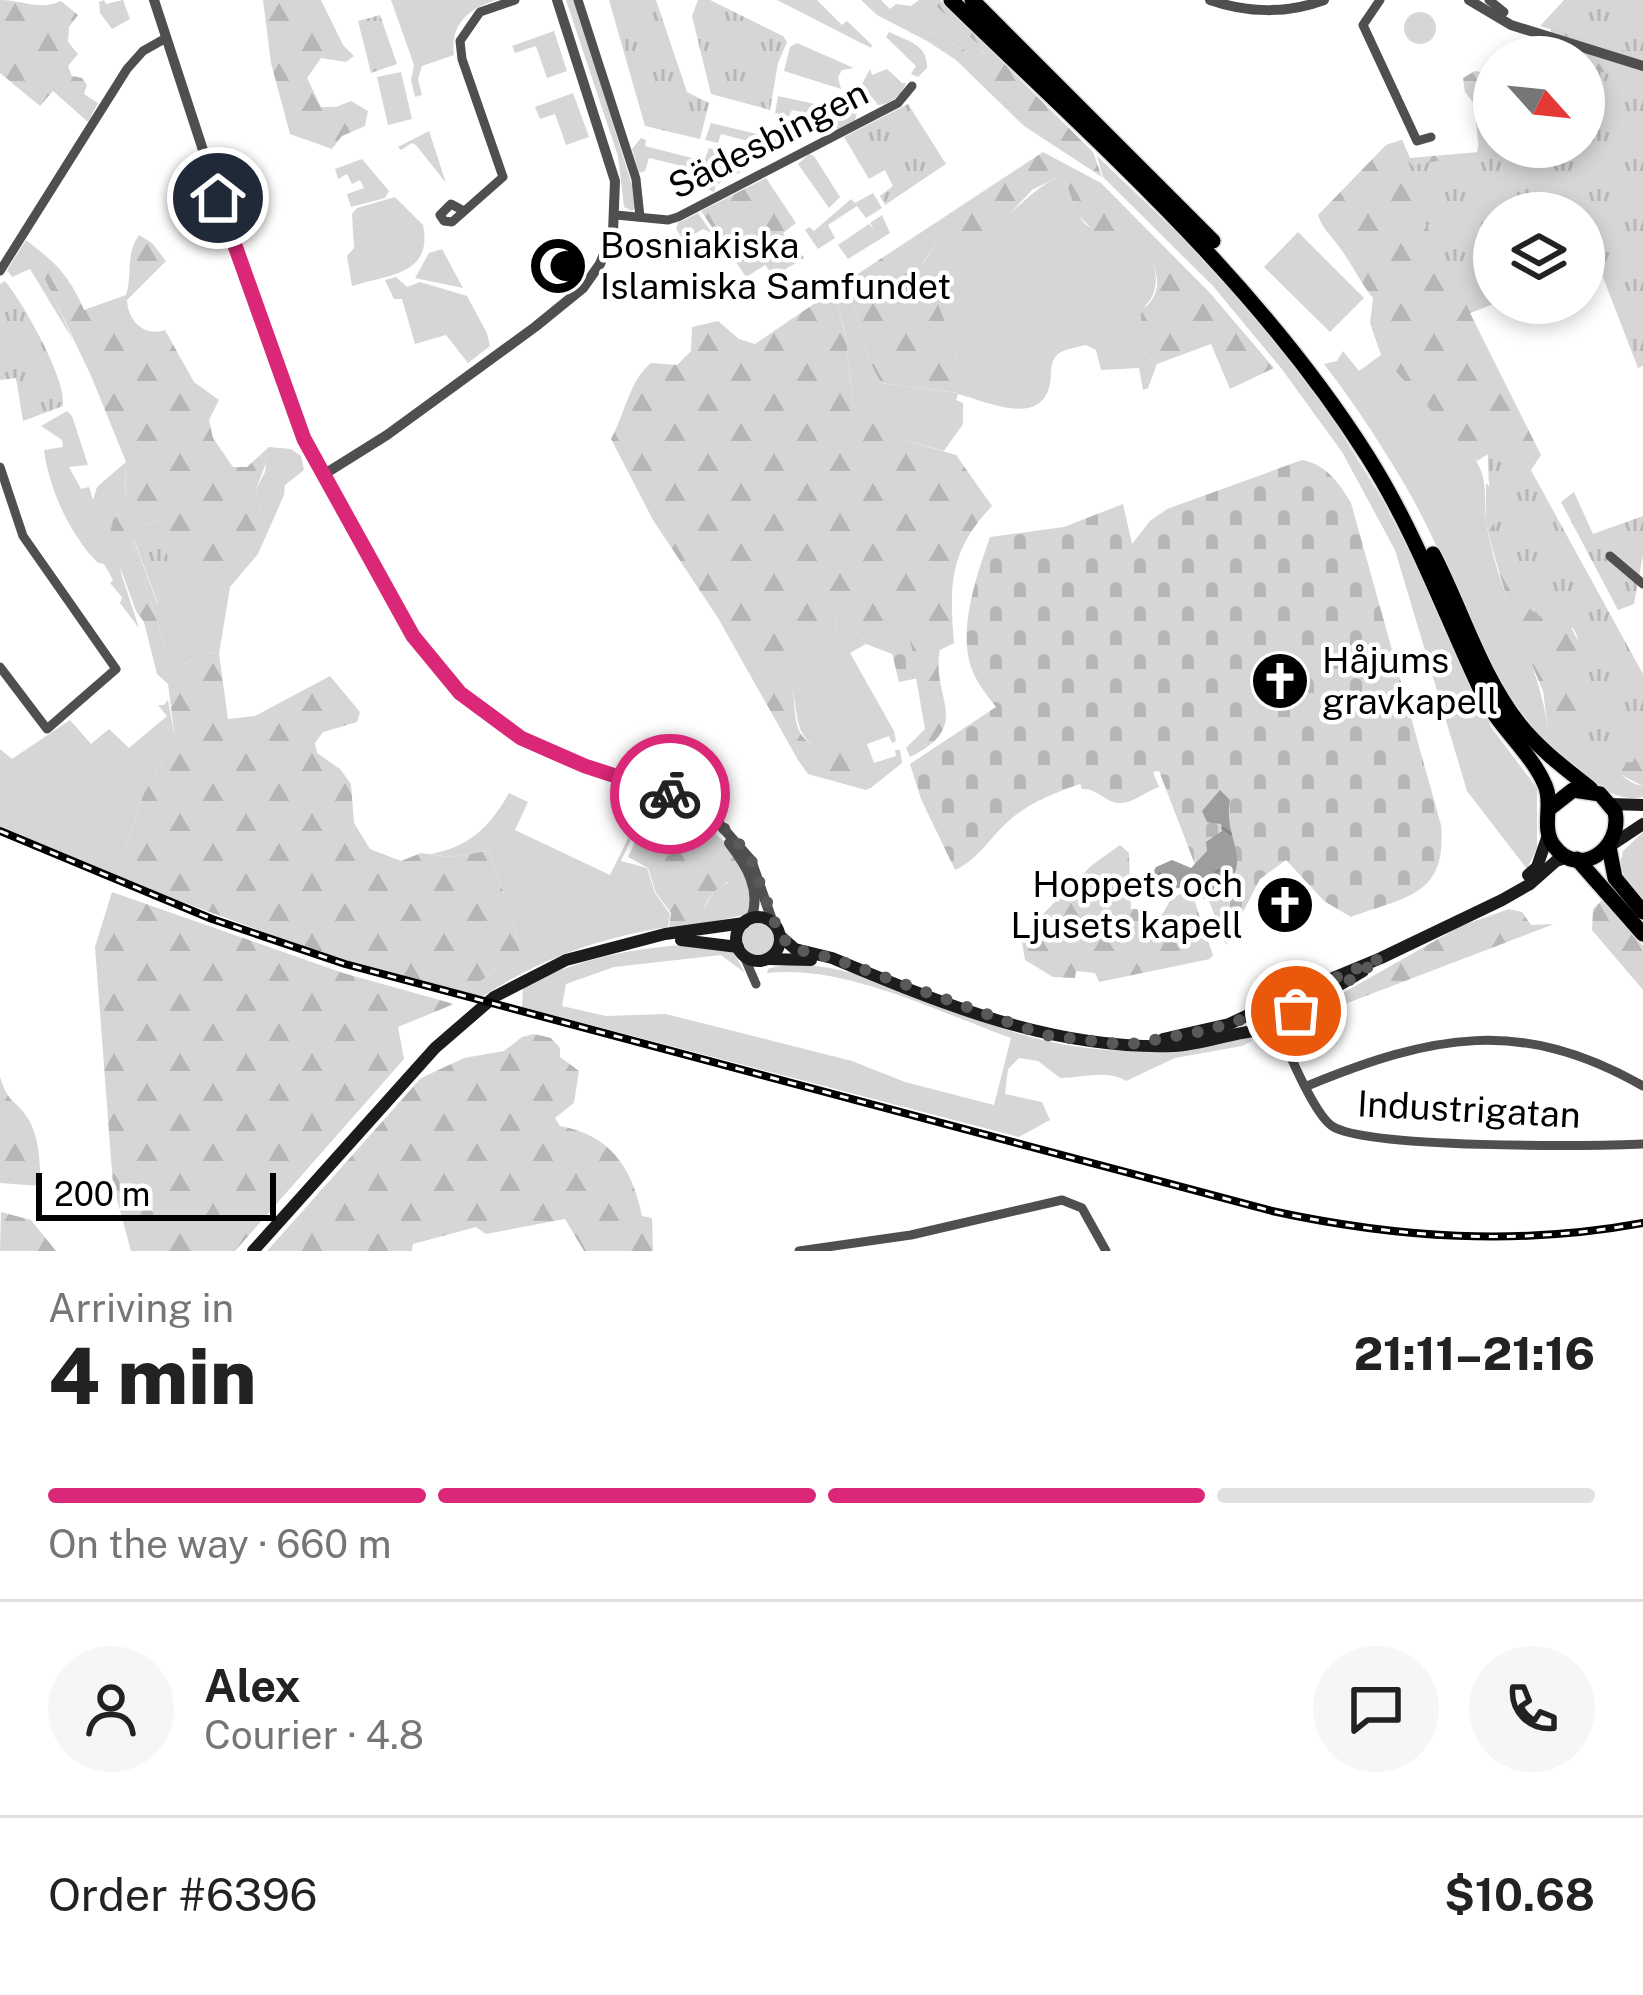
<!DOCTYPE html>
<meta charset="utf-8">
<style>
:root{--surface:#fff;--page:#f6f6f6;--text:#222;--muted:#767676;--line:#e0e0e0;--accent:#db2777}
body{margin:0;font-family:"Public Sans",sans-serif;background:var(--page);color:var(--text);height:100vh;display:flex;flex-direction:column;font-size:45px;white-space:nowrap}
*{box-sizing:border-box;margin:0}
p{font-size:39px;color:var(--muted)}
.icon{flex:none;width:66px;height:66px;fill:none;stroke:currentColor;stroke-width:2;stroke-linecap:round;stroke-linejoin:round}
.map{position:relative;height:1251px;overflow:hidden}
.details{display:flex;flex-direction:column;background:var(--surface);flex:1}
.details>*{flex:none}
.needle{width:78px;rotate:117deg}
.buttons{position:absolute;left:1473px;top:36px;display:grid;gap:24px}
.buttons a{display:grid;place-items:center;width:132px;height:132px;border-radius:50%;background:var(--surface);box-shadow:0 6px 18px #0003;font-size:60px}
.scale{position:absolute;left:36px;bottom:30px;width:240px;box-sizing:border-box;padding-left:12px;border:6px solid #000;border-top:0;font-size:33px;line-height:42px;white-space:nowrap;color:#000;-webkit-text-stroke:9px #fff;paint-order:stroke}
.pin{position:absolute;display:grid;place-items:center;width:102px;height:102px;color:#fff;margin:-51px;border:6px solid #fff;border-radius:50%;box-shadow:0 3px 12px #0007}
.courier{position:absolute;display:grid;place-items:center;width:120px;height:120px;margin:-60px;border:9px solid #db2777;border-radius:50%;background:#fff;color:#222;box-shadow:0 3px 15px #0007}
.summary em{font-style:normal;font-weight:800}
.summary div{display:flex;flex-direction:column-reverse}
.summary{display:flex;align-items:center;justify-content:space-between;height:204px;padding:0 48px}
h1{font-size:78px;font-weight:800;line-height:90px}
.bar{display:grid;grid-template-columns:repeat(4,1fr);gap:18px 12px;align-content:center;height:144px;padding:0 48px}
.bar i{height:15px;border-radius:9px;background:var(--line)}
.bar .current{background:var(--accent)}
.bar p{grid-column:span 4}
.line{display:flex;align-items:center;gap:30px;padding:0 48px;border-top:3px solid var(--line)}
.line div{flex:1}
.round{display:grid;place-items:center;flex:none;width:126px;height:126px;border-radius:63px;background:var(--page)}
.map>svg:first-child{display:block}
.grass{fill:#d6d6d6;fill-rule:evenodd}
.forest{fill:url(#forest-firs)}
.cemetery{fill:url(#cemetery-stones)}
.park{fill:url(#park-tufts)}
.water{fill:url(#water-ripples)}
.lines{fill:none;stroke-linecap:round;stroke-linejoin:round}
.trunk-casing{stroke:#dbdbdb;stroke-width:18}
.minor{stroke:#4f4f4f;stroke-width:9}
.tertiary{stroke:#4f4f4f;stroke-width:10}
.secondary{stroke:#1c1c1c;stroke-width:12}
.trunk{stroke:#000;stroke-width:15}
.rail-casing{stroke:#000;stroke-width:8}
.rail{stroke:#fff;stroke-width:3;stroke-dasharray:9;stroke-linecap:butt}
.done{stroke:#595959;stroke-width:12;stroke-dasharray:0 21.6}
.route{stroke:#db2777;stroke-width:15}
.labels{text-anchor:middle;dominant-baseline:central;stroke-width:9;stroke-linejoin:round;paint-order:stroke}
.street-label{font-size:36px;fill:#000;stroke:#fff}
.poi-label{font-size:36px;fill:#000;stroke:#fff;text-anchor:start}
</style>
<div class="map">
<svg width="1643" height="1251" viewBox="0 0 1643 1251">
<defs>
<pattern id="forest-firs" width="22" height="20" patternUnits="userSpaceOnUse" patternTransform="scale(3)"><rect width="22" height="20" fill="#d6d6d6"/><path d="M5 1l3.5 6h-7zM16 11l3.5 6h-7z" fill="#b6b6b6"/></pattern>
<pattern id="cemetery-stones" width="16" height="16" patternUnits="userSpaceOnUse" patternTransform="scale(3)"><rect width="16" height="16" fill="#d6d6d6"/><path d="M2 7V4a2 2 0 0 1 4 0v3zM10 15v-3a2 2 0 0 1 4 0v3z" fill="#b6b6b6"/></pattern>
<pattern id="park-tufts" width="24" height="20" patternUnits="userSpaceOnUse" patternTransform="scale(3)"><rect width="24" height="20" fill="#d6d6d6"/><path d="M3 7l-1-3M5 7V3M7 7l1-3M15 17l-1-3M17 17v-4M19 17l1-3" fill="none" stroke="#b6b6b6"/></pattern>
<pattern id="water-ripples" width="26" height="14" patternUnits="userSpaceOnUse" patternTransform="scale(3)"><rect width="26" height="14" fill="#9d9d9d"/><path d="M2 4q2-2 4 0t4 0M15 11q2-2 4 0t4 0" fill="none" stroke="#858585"/></pattern>
</defs>
<rect width="100%" height="100%" fill="#fff"/>
<g class="grass">
<polygon points="104,0 106,4 123,0 130,19 112,29 100,13 99,2"/>
<path d="M391,0h105c-28,9 -46,24 -42,55l-32,11 -4,13 4,16 -7,2 -4,-17 3,-15z"/>
<polygon points="566,0 575,0 638,205 632,211 624,207 618,156"/>
<polygon points="777,0 817,0 842,25 847,21 872,45 871,48"/>
<polygon points="861,0 881,0 890,9 896,4 911,6 919,0 929,0 979,45 984,55 973,55 934,33 927,35 927,41 877,15"/>
<circle cx="1420" cy="28" r="16"/>
<polygon points="554,31 567,71 547,78 536,46 515,53 512,46"/>
<path d="M889,32c18,9 39,12 38,36l-9,9 -7,-3 5,-8 -30,-29z"/>
<polygon points="797,43 854,68 842,70 838,77 841,89 784,71 790,47"/>
<path d="M870,69l2,6 15,-6 15,14h4c-3,11 -16,22 -28,22l-6,-8 -14,-5z"/>
<polygon points="401,72 412,119 388,125 377,77"/>
<polygon points="573,93 589,137 566,145 555,114 540,119 535,107"/>
<polygon points="778,96 857,113 855,120 838,129 822,125 822,117 792,110 789,116 775,113"/>
<polygon points="711,123 777,139 773,156 763,154 764,145 721,134 718,143 705,140"/>
<polygon points="429,131 446,183 416,145 412,143 401,150 398,147"/>
<polygon points="641,138 646,140 645,146 704,161 709,148 717,151 716,159 750,167 716,185 714,192 708,189 713,183 704,174 698,179 688,176 690,168 649,158 645,171 639,173 632,149"/>
<polygon points="809,154 814,156 840,197 829,208 798,164"/>
<polygon points="1097,156 1211,265 1248,307 1331,416 1382,499 1427,585 1491,727 1537,788 1537,848 1527,869 1467,791 1395,550 1342,452 1281,368 1213,286 1103,177"/>
<polygon points="362,159 389,191 385,198 351,207 347,194 364,188 360,180 352,184 347,174 338,179 335,169"/>
<path d="M1056,178l10,5c18,53 19,44 68,55 21,16 31,48 11,68l-2,45 14,13 -9,24 -5,2 -4,-22 -38,2 -5,-20 -10,-5c-8,2 -22,4 -28,9 -9,8 -6,19 -8,29 -8,45 -62,19 -92,11l-2,6 7,3v21l-19,27 -57,-16 -34,-30 -7,-69 -10,-35 -12,-4 23,-16 23,81 11,21 76,10 -2,-46 -33,-82 17,-26 13,-7c44,11 67,-36 104,-54z"/>
<polygon points="873,193 882,208 866,218 857,206 828,225 835,238 818,249 805,230 809,227 814,231 851,199 855,203"/>
<path d="M395,197l28,28c10,50 -33,49 -71,61l-5,-30 7,-8 -2,-34 5,-6z"/>
<polygon points="698,213 712,233 703,229 691,236 693,243 688,247 676,229 678,223"/>
<polygon points="882,215 890,233 848,259 838,245 869,224 874,230 870,223"/>
<polygon points="1298,232 1364,298 1330,332 1264,267"/>
<polygon points="26,240 41,252 37,260 73,340 30,269 12,277 7,270"/>
<polygon points="442,249 463,288 415,278 429,253"/>
<polygon points="396,277 407,287 420,282 467,296 487,333 490,346 468,363 446,335 415,344 402,299 394,299 385,280"/>
<path d="M1343,351l16,20 22,-16c31,28 77,72 97,109 11,21 5,41 9,63 12,70 51,131 61,201 20,14 40,26 61,38 13,7 17,17 34,20v11c-24,5 -38,-8 -57,-21 -94,-65 -120,-179 -172,-275 -27,-48 -57,-94 -90,-137l13,-3z"/>
<path d="M67,411l5,5 16,49 -19,2 12,22 8,-2 4,13 4,-13 29,-25 -1,43 -12,15 8,53 18,55 -19,-25 2,-6 -12,-14 3,-3 -9,-16 -6,-1c-28,-28 -49,-74 -54,-113l19,-3 -1,-7 -21,-14z"/>
<path d="M269,447l22,2 10,7 3,14 -19,15 -1,10 -26,59 -28,33 -11,67 -6,-2 -32,13 -14,-13 -37,-116 13,-12 19,-3 11,19 90,-17 -7,-34 9,-17 2,-14 -8,-2zM133,538l49,56 -1,1 -24,8z"/>
<path d="M836,613h7l23,31 -16,9 44,78 2,10 -4,2 -3,-7 -22,8 7,19 22,-7 -1,-6h5l2,13 -30,24 -8,-23c-75,-23 -62,-23 -74,-95l45,-35z"/>
<polygon points="168,700 174,733 165,757 143,795 117,878 0,827 0,749 12,759 70,720 91,744 109,729 129,748 167,716 158,705 164,705"/>
<path d="M509,793l19,9 -13,28 95,45 30,-61 1,-17 10,-1 -30,65 26,7 8,25 15,21 -2,13c-69,11 -127,31 -186,70l-17,-4 55,-42 -9,-39 -23,-61 -39,6 -19,-3c38,-6 60,-27 79,-61z"/>
<polygon points="1643,832 1643,906 1619,870 1623,851"/>
<polygon points="736,859 753,896 748,914 693,926 716,888 728,883"/>
<circle cx="758" cy="940" r="17"/>
<path d="M682,945l50,5 13,23 -24,-18 -107,12 -48,17 -4,22 44,10 60,-2 186,47 53,21 89,23 17,-67c-73,-26 -166,-74 -244,-65l1,-4c64,-21 181,43 246,63 75,24 160,25 236,4l2,5 -10,5 -67,12 -49,23c-19,-12 -44,-3 -66,-3l-22,-17 -19,-3 -11,11 -3,25 37,8 8,18 -31,17 -497,-130 1,-21c52,-25 102,-37 159,-41z"/>
</g>
<g class="forest">
<path d="M0,0c22,0 40,11 61,1l17,14 -9,12 -1,15 10,12 -10,12 4,10 10,2 5,7 -3,9 14,9 -10,19 -35,-31 -13,15 -40,-33z"/>
<polygon points="263,0 321,0 343,45 354,56 346,62 321,58 307,78 321,107 336,107 351,101 368,111 365,126 342,136 332,149 290,134 271,63"/>
<polygon points="929,0 940,0 1093,152 1102,177 1024,126 956,60 927,41 927,35 934,33 973,55 984,54 979,45"/>
<path d="M1643,0v143l-44,124 -15,5v-59h-90l2,90 -26,10 71,142 -10,15 -28,-25 -26,16 -96,-106 -11,-32 3,-25c-13,-16 -21,-34 -33,-50 -9,-13 -17,-18 -22,-33l68,-70 16,-5 8,18 69,-6 -5,-48 -9,-12 -2,-14 12,-7 12,2 7,-7v81h90v-90h-81c16,-7 33,0 50,-5l-3,-27z"/>
<path d="M1043,152l58,31 109,110 64,75 -44,21 -19,-45 -54,20 -14,-13 -2,-37c3,-7 10,-11 13,-18 10,-19 -6,-47 -20,-58l-36,-3 -21,-21 -11,-31 -10,-5 -24,12 -32,34 4,15 -31,12 -13,-16 -8,-2 -13,6 -17,25 33,83 3,46 -77,-10 -11,-21 -23,-81z"/>
<polygon points="766,178 796,223 783,233 804,258 774,276 765,265 746,277 701,211"/>
<path d="M139,235l13,8 14,18 -39,39c1,21 17,37 38,30l29,52 25,18 -10,20 4,18 20,29h14l12,-11 9,2 -12,31 7,33 -4,25 -31,38 -44,-18 -22,-46 -19,3 -13,12 37,116 14,13 32,-13 6,2 9,65 27,-3 75,-40 30,36 -3,10 -34,10 -8,11 2,10 23,16 11,15 3,39 16,26 31,12 20,-8 28,4 39,-6 23,61 9,39 -55,42 -119,-31 -229,-84 26,-83 22,-38 9,-25 -6,-48 -11,-10 -13,-52 -8,-11 -27,-74 4,-17 12,-15 1,-43 -34,-84 -56,-118 5,-8c21,16 33,34 43,58l42,-15c7,-21 -1,-41 13,-60z"/>
<path d="M824,297l12,4 10,36 7,68 35,30 68,20 36,51c-42,44 -43,78 -38,137l-14,7c-10,47 35,75 -30,107l-4,-9 19,-19 -9,-51 -24,-24 -26,-10 -23,-31 -7,1 -1,20 -44,35c8,56 -7,80 61,81l12,14 8,23 -6,3 -58,-16 -10,-14 -80,-142 -65,-98 -42,-81c14,-25 18,-58 40,-76l26,2 14,-14 1,-24 26,-6 21,18 16,5z"/>
<polygon points="1486,483 1511,510 1591,666 1643,714 1643,786 1574,751 1548,728 1543,691 1514,622 1491,544 1486,522"/>
<path d="M656,798c22,8 79,41 82,67 1,15 -17,19 -25,28 -9,10 -11,23 -20,33l-24,1 2,-14 -15,-20 -8,-25 -20,-11z"/>
<polygon points="1120,845 1129,853 1131,909 1137,909 1147,929 1155,927 1171,899 1190,888 1213,955 1210,959 1099,982 1095,973 1076,971 1075,978 1053,977 1025,960 1022,942 1034,923 1092,865"/>
<polygon points="112,892 343,973 454,1004 398,1027 404,1059 235,1251 131,1251 113,1185 95,947"/>
<polygon points="1603,899 1643,946 1643,990 1592,930 1593,909"/>
<polygon points="1509,909 1522,912 1531,925 1554,924 1345,1004 1341,994 1461,926"/>
<path d="M534,1034l17,4 9,10v9l19,14 -5,32 -19,15 5,8c50,9 72,41 82,90l10,2 1,33h-69l-19,-32 -79,15 -10,-7 -63,17 -1,7h-145l154,-173 43,-20 40,-7 18,-14z"/>
<path d="M0,1077c10,30 13,19 27,40 12,17 14,49 13,69l-40,-3z"/>
<polygon points="1,1212 31,1220 56,1251 0,1251"/>
</g>
<g class="cemetery">
<path d="M1302,460c25,5 37,23 49,43l90,322c6,70 -32,71 -90,92l-27,-16 -38,-41 -26,19 -34,66 -67,-174 -6,1 6,15c-13,4 -27,17 -39,16 -15,0 -22,-15 -38,-14l-2,-5c-23,8 -50,18 -69,35 -21,17 -30,39 -56,51l-34,-71 -11,-35 86,-57c-10,-13 -20,-25 -25,-40 -13,-38 6,-93 19,-130l74,-10 59,-23 9,40 18,-23 17,-12z"/>
<polygon points="907,628 919,678 899,682 887,632"/>
</g>
<g class="park">
<polygon points="609,0 656,0 687,92 709,103 700,139 645,126"/>
<polygon points="698,0 710,0 783,36 787,42 778,63 770,110 711,94 692,16"/>
<polygon points="1564,0 1643,0 1643,56 1540,26"/>
<polygon points="380,15 397,64 371,73 358,21"/>
<polygon points="1584,66 1643,85 1643,366 1638,368 1599,267 1584,272 1584,213 1494,213 1496,303 1470,312 1386,145 1402,140 1411,165 1476,155 1484,125 1494,111 1494,147 1584,147"/>
<polygon points="908,104 946,164 885,205 880,196 893,186 885,170 869,179 844,137"/>
<path d="M5,281c18,22 62,98 58,125l-40,15 -7,-43 -16,2v-96z"/>
<path d="M1499,412l144,262v75l-10,13c-88,8 -33,-91 -60,-134 -14,-6 -32,-8 -43,-19 -41,-45 -45,-137 -41,-194z"/>
<polygon points="1574,492 1593,534 1643,516 1643,555 1634,604 1618,610 1561,502"/>
<polygon points="157,528 182,595 158,604 133,537"/>
</g>
<path class="water" d="M1220,790l10,10c-8,44 32,64 -20,100l-7,-2 -4,-16 -6,-7 -8,11 -32,10 -6,-12 9,-17 16,-7 19,8 16,-17 -1,-9 16,-11 -1,-7 -14,-2 -5,-11z"/>
<g class="lines">
<g class="trunk-casing">
<g id="trunk">
<path d="M951,0c148,144 306,281 417,457 49,78 76,156 115,238 16,33 48,57 62,90 9,20 -5,42 9,61 25,34 69,2 61,-34l-15,-18 -27,-4 -23,18"/>
<polyline points="972,0 1213,241"/>
<path d="M1433,554c29,56 47,120 87,171 20,25 46,44 71,64"/>
<polyline points="1609,847 1615,878 1643,912"/>
<polyline points="1577,859 1643,934"/>
</g>
</g>
<g class="minor">
<polyline points="578,0 636,179 640,217"/>
<polyline points="1380,0 1363,25 1417,141 1431,137"/>
<polyline points="1489,0 1504,12"/>
<polyline points="464,211 451,204 440,215 444,221 452,222 503,177 462,59 460,41 480,12 515,0"/>
<polyline points="616,215 668,220 678,217 898,103 912,86"/>
<polyline points="0,271 127,69 143,51 166,38"/>
<polyline points="0,467 23,536 116,669 47,729 0,667"/>
<polyline points="1610,556 1643,584"/>
<polyline points="743,954 756,984"/>
<path d="M1279,1030c9,21 35,84 53,96 35,23 259,20 311,18"/>
<path d="M1307,1086c124,-51 214,-70 336,0"/>
<polyline points="799,1251 911,1235 1062,1200 1082,1208 1106,1251"/>
</g>
<g class="tertiary">
<polyline points="154,0 247,285 299,425 413,636 460,693 521,738 579,764 672,795 716,820 751,860 773,923"/>
<path d="M1210,0c37,13 77,14 114,0"/>
<polyline points="1469,0 1511,25 1643,66"/>
<polyline points="323,475 387,435 535,327 583,288 600,264 613,232 615,181 557,0"/>
<path d="M729,843c17,22 33,47 22,76"/>
</g>
<g class="secondary">
<polyline points="1610,804 1643,805"/>
<polyline points="1610,846 1643,824"/>
<polyline points="1528,875 1537,867 1548,835"/>
<circle cx="758" cy="939" r="22"/>
<path d="M780,936l15,13 37,9c110,46 221,92 342,88 31,-2 61,-15 92,-16"/>
<polyline points="681,940 738,947"/>
<polyline points="768,959 811,960"/>
<circle cx="1272" cy="1016" r="15"/>
<polyline points="1275,1002 1381,958 1502,900 1530,884 1556,861 1568,857"/>
<polyline points="1287,1016 1363,971"/>
<polyline points="1163,1039 1229,1024 1259,1010"/>
<polyline points="253,1251 435,1048 494,997 566,960 665,934 744,923"/>
</g>
<use href="#trunk" class="trunk"/>
<g class="rail-casing">
<path id="rail" d="M0,831l212,88 133,45 927,247c124,27 246,35 371,12"/>
</g>
<use href="#rail" class="rail"/>
</g>
<g class="lines">
<polyline class="done" points="670,794 716,820 740,845 751,860 780,936 795,949 832,958 1044,1035 1126,1045 1203,1031 1247,1018 1268,1002 1294,996 1381,958 1337,989 1296,1011"/>
<polyline class="route" points="218,198 304,439 413,636 460,693 521,738 585,766 670,794"/>
</g>
<defs>
<g id="mosque-disc" transform="scale(3)"><circle r="9.5" fill="#000" stroke="#fff"/><path d="M3.5-4.9A6 6 0 1 0 3.5 4.9A5 5 0 1 1 3.5-4.9Z" fill="#fff"/></g>
<g id="church-disc" transform="scale(3)"><circle r="9.5" fill="#000" stroke="#fff"/><path d="M-1.2-6h2.4v3.5h3.3v2.4h-3.3V6h-2.4V-.1h-3.3v-2.4h3.3Z" fill="#fff"/></g>
</defs>
<g fill-rule="evenodd">
<use href="#mosque-disc" x="558" y="266"/>
<use href="#church-disc" x="1280" y="681"/>
<use href="#church-disc" x="1285" y="905"/>
</g>
<g class="labels">
<g class="street-label">
<text transform="translate(768 139) rotate(-27)">Sädesbingen</text>
<text transform="translate(1469 1109) rotate(3)">Industrigatan</text>
</g>
<g class="poi-label">
<text x="600" y="245">Bosniakiska<tspan x="600" dy="41">Islamiska Samfundet</tspan></text>
<text x="1322" y="660">Håjums<tspan x="1322" dy="41">gravkapell</tspan></text>
<text x="1243" y="884" text-anchor="end">Hoppets och<tspan x="1243" dy="41">Ljusets kapell</tspan></text>
</g>
</g>
</svg>
<div class="buttons">
<a><svg class="needle" viewBox="-14 -14 28 28"><path d="M0-13l5 13h-10z" fill="#e53935"/><path d="M0 13l5-13h-10z" fill="#767676"/></svg></a>
<a><svg class="icon" aria-label="layers" viewBox="0 0 24 24"><path d="M12 4l9 5-9 5-9-5zM3 14l9 5 9-5"/></svg></a>
</div>
<div class="scale">200 m</div>
<div class="pin" style="left:1296px;top:1011px;background:#ea580c"><svg class="icon" aria-label="bag" viewBox="0 0 24 24"><path d="M5 8h14l-1 12H6zM9 8a3 3 0 0 1 6 0"/></svg></div>
<div class="pin" style="left:218px;top:198px;background:#1f2937"><svg class="icon" aria-label="home" viewBox="0 0 24 24"><path d="M3 11l9-7 9 7M6 9v11h12V9"/></svg></div>
<div class="courier" style="left:670px;top:794px"><svg class="icon" aria-label="bike" viewBox="0 0 24 24"><circle cx="6" cy="16" r="4"/><circle cx="18" cy="16" r="4"/><path d="M6 16l4-8h5l3 8M10 8l3 8H6M13 5h3"/></svg></div>
</div>
<section class="details">
<div class="summary"><div><h1>4 min</h1><p>Arriving in</p></div><em>21:11–21:16</em></div>
<div class="bar"><i class="current"></i><i class="current"></i><i class="current"></i><i></i><p>On the way · 660 m</p></div>
<div class="line" style="height:216px"><a class="round"><svg class="icon" aria-label="person" viewBox="0 0 24 24"><circle cx="12" cy="8" r="4"/><path d="M4 21q1-7 8-7t8 7"/></svg></a><div><b>Alex</b><p>Courier · 4.8</p></div><a class="round"><svg class="icon" aria-label="chat" viewBox="0 0 24 24"><path d="M4 5h16v11H9l-5 4z"/></svg></a><a class="round"><svg class="icon" aria-label="phone" viewBox="0 0 24 24"><path d="M5 4h4l2 5-3 2q2 4 5 5l2-3 5 2v4C11 20 4 13 5 4z"/></svg></a></div>
<div class="line" style="height:156px"><div>Order #6396</div><b>$10.68</b></div>
</section>
